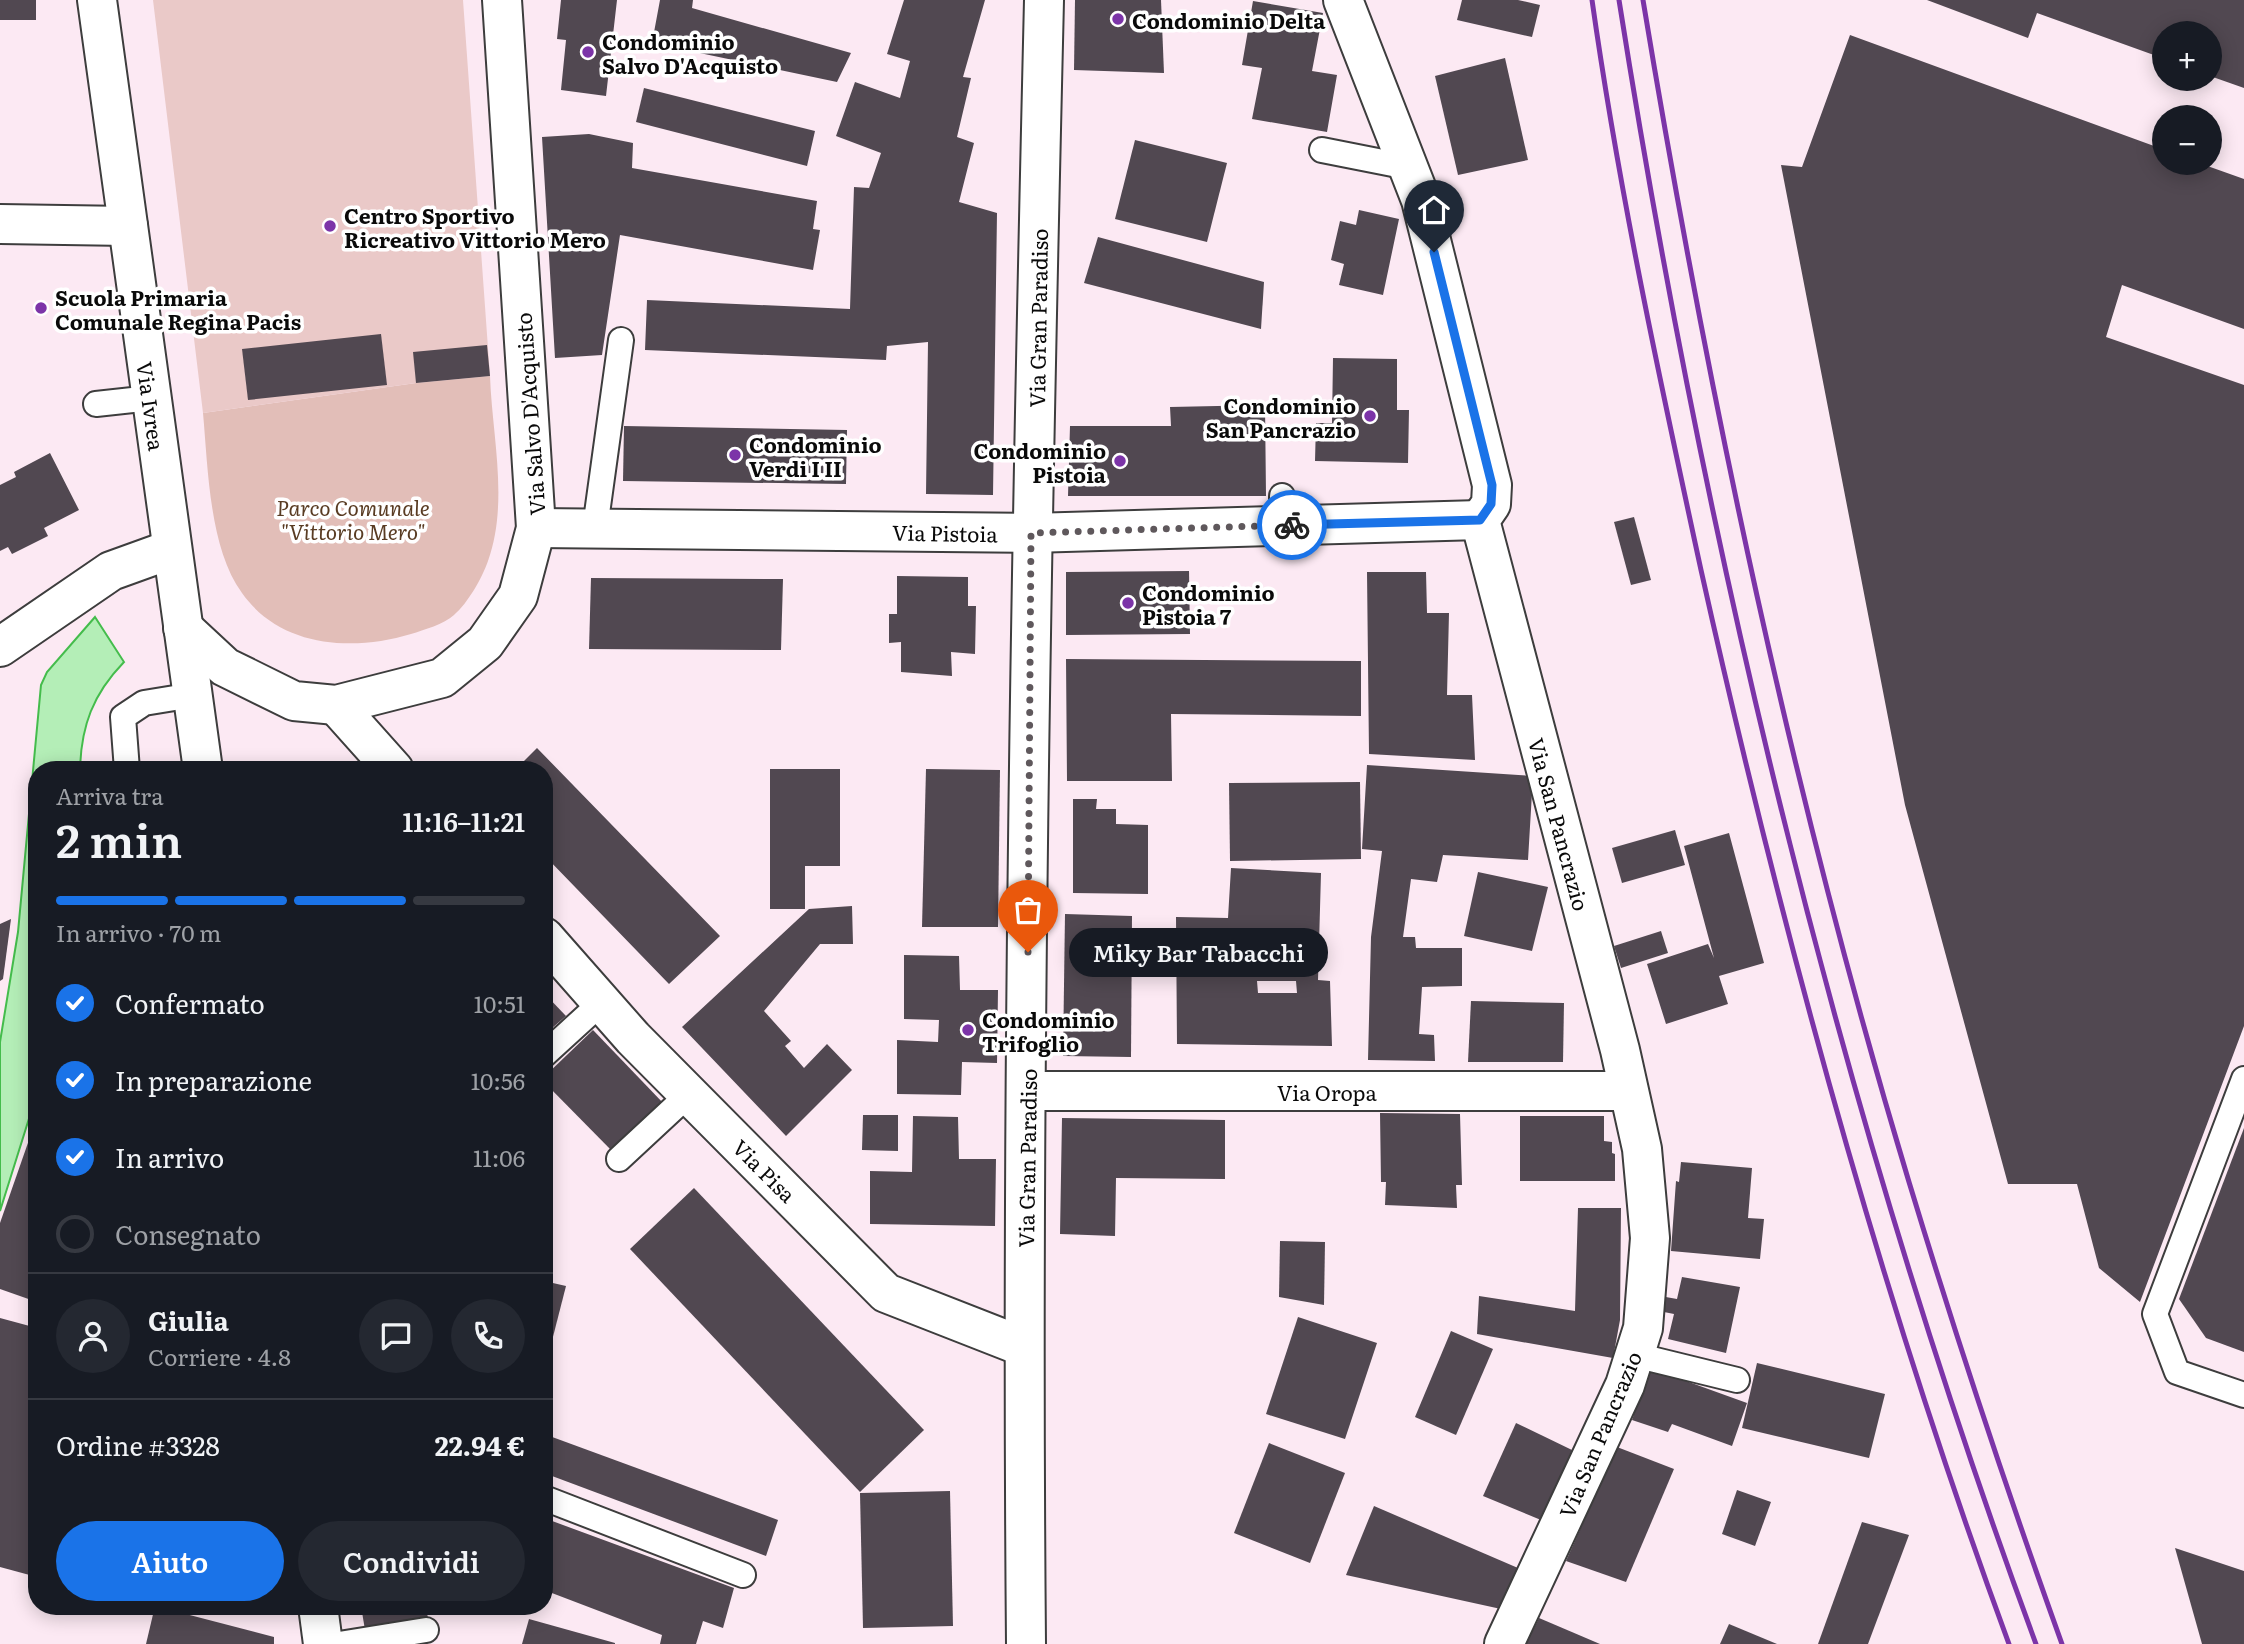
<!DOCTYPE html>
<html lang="it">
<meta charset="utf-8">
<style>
:root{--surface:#171b24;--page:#242831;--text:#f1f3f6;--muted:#9ea1a6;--line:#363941;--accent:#1a73e8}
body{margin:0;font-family:Literata,serif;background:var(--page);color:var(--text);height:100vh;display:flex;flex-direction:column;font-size:26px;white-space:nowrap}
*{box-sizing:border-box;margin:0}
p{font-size:23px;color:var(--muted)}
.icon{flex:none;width:38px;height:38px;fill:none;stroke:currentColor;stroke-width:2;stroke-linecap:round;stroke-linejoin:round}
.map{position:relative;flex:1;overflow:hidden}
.sheet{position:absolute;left:28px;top:761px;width:525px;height:854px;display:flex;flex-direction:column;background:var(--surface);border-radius:28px;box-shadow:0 4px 18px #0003}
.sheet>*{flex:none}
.tools{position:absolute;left:2152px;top:21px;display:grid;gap:14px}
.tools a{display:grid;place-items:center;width:70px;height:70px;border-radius:50%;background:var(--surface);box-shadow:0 4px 18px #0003;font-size:35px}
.pin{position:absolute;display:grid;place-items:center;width:60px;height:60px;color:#fff;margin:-72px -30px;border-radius:50% 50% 50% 0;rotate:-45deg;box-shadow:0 0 7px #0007}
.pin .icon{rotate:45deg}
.courier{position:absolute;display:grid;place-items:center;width:70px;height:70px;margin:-35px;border:5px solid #1a73e8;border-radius:50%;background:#fff;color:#222;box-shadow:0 2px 9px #0007}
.bubble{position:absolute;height:49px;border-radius:24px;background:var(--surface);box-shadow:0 4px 18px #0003;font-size:23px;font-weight:600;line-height:49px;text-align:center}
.headline em{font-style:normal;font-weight:600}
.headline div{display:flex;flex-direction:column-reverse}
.headline{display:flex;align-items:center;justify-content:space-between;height:119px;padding:0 28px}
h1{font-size:46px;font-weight:600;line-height:52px}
.bar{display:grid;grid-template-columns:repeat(4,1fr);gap:10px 7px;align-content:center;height:84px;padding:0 28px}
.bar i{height:9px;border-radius:5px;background:var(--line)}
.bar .current{background:var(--accent)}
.bar p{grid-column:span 4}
.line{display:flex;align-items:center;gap:18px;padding:0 28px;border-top:2px solid var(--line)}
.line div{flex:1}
.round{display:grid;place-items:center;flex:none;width:74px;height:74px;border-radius:37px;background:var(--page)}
ol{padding:0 28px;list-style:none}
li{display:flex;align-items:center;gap:21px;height:77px}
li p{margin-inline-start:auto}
li .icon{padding:7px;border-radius:50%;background:var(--accent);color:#fff;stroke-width:4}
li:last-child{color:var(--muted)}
li i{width:38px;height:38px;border:4px solid var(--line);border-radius:50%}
.primary-button{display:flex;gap:14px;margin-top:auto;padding:14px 28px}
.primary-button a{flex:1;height:80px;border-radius:42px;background:var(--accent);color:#fff;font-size:28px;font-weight:600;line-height:80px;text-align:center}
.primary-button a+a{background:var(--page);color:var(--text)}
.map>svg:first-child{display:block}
.green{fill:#e2beb8}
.pitch{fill:#eac9c8}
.water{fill:#b4eeb7;stroke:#44bc4c;stroke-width:2}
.building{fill:#514851;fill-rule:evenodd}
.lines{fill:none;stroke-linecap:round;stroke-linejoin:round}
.lane-casing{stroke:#3d3d3d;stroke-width:28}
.street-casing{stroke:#3d3d3d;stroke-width:42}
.lane{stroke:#fff;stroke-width:24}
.street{stroke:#fff;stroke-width:38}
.rail{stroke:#7c34a8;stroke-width:5}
.done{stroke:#5f585c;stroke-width:7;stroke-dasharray:0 12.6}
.route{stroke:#1a73e8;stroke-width:9}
.poi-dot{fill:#7c34a8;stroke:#fff;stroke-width:2.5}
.labels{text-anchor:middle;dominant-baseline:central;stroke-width:7;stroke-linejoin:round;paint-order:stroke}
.poi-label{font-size:21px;font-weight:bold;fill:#0a0a0a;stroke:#fff;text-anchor:start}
.street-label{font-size:21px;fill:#0a0a0a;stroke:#fff}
.park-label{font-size:21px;font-style:italic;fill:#593c23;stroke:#fff}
</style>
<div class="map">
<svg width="2244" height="1644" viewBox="0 0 2244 1644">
<rect width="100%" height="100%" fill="#fce9f3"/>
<path class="green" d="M490,376c2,60 19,126 -2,185 -6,17 -20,42 -34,54 -10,9 -30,15 -43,19 -59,18 -131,13 -169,-41 -33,-45 -34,-126 -39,-180l213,-30z"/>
<polygon class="pitch" points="153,0 463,0 490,376 416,383 203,413"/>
<path class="water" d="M95,617l29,45c-31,32 -43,64 -44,108h-43v323l-37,118v-169l18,-110 23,-247 6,-13z"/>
<g class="building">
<rect x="0" y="0" width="36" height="20"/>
<polygon points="561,0 617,0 606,96 561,90 566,40 557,39"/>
<polygon points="660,0 693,0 692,8 851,53 837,82 652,43"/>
<polygon points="904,0 985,0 963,77 971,78 957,137 974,143 959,202 997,213 993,495 926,494 928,342 887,346 886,360 645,350 647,300 850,309 854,187 869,188 881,153 836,136 855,82 900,98 910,61 887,54"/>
<polygon points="1075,0 1161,0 1164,73 1074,70"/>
<polygon points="1462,0 1518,0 1540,5 1532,37 1457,20"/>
<polygon points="1927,0 2244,0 2244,88 2210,76 2210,33 2165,33 2165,59 2037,13 2028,38"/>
<polygon points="1253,1 1323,13 1312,71 1337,75 1327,132 1252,119 1262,68 1242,65"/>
<polygon points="1850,35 2165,150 2165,163 2199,163 2244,179 2244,329 2122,285 2106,337 2244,385 2244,1026 2140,1302 2099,1268 2077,1184 2008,1184 1905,805 1781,165 1802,167"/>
<polygon points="1505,58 1528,160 1458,175 1435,76"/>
<polygon points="644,88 815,131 807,166 636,122"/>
<polygon points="589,134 633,143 632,168 817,201 813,229 820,230 813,270 620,235 602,355 555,358 542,137"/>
<polygon points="1135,140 1227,163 1207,242 1115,219"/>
<polygon points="1359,210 1399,219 1383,295 1339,285 1344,264 1331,260 1340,221 1356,225"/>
<polygon points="1098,237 1264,282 1261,329 1084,283"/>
<polygon points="381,334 387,385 248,400 242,349"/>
<polygon points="487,345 490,376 416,383 413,352"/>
<polygon points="1333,358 1397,359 1397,410 1409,410 1408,463 1315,461 1316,423 1332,423"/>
<polygon points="1265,405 1266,496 1068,496 1070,426 1171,426 1170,407"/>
<polygon points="624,426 847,430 846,484 623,481"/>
<polygon points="50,453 79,510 44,528 48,536 12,554 8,547 0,551 0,485 16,477 14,472"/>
<polygon points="1634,517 1651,580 1631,585 1614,522"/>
<polygon points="1189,571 1190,634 1066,635 1066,572"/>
<polygon points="1367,572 1426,572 1427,613 1449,613 1447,695 1472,695 1475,760 1369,754"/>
<polygon points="897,576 968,577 968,606 976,606 975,654 951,652 952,676 901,672 901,642 889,643 889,614 897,614"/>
<polygon points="591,578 783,579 781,650 589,649"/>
<polygon points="1066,659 1361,661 1361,716 1171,714 1172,781 1067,781"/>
<polygon points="537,748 720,936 669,984 544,855 544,770 515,770"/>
<polygon points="1367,765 1533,776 1528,860 1443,855 1437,882 1411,879 1403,937 1415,937 1416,948 1462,948 1462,986 1422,987 1419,1034 1434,1035 1435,1061 1368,1060 1371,937 1382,851 1362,849"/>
<polygon points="770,769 840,769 840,866 805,866 805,909 770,909"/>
<polygon points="926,769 1000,770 998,927 922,927"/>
<polygon points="1360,782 1361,859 1230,861 1229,783"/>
<polygon points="1073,799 1097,799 1096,809 1116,809 1116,824 1148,825 1148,894 1073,893"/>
<polygon points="1675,830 1685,865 1622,883 1612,848"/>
<polygon points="1729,833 1764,963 1719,976 1728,1004 1666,1024 1647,964 1708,944 1714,958 1684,846"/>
<path d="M1231,868l90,5 -3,107 12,1 2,65 -155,-2 -1,-127 52,1zM1257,981h39l1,12h-39z"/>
<polygon points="1478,872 1548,887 1532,951 1464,936"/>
<polygon points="852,906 853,944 820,944 764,1011 791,1041 785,1046 804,1068 827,1044 852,1070 786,1136 682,1027 809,909"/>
<polygon points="1065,914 1132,916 1131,1057 1063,1056"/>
<polygon points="11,919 3,979 0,981 0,924"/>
<polygon points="1661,931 1668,953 1621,968 1614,946"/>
<polygon points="904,955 959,956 960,990 998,990 997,1063 962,1062 961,1095 897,1094 897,1040 938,1042 939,1020 904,1019"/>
<polygon points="544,993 566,1016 544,1035"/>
<polygon points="1471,1001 1564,1003 1563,1062 1468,1062"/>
<polygon points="593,1030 665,1105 613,1152 544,1082 544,1077"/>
<polygon points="1380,1113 1460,1114 1462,1185 1456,1185 1457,1208 1385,1205 1386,1182 1381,1182"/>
<polygon points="863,1115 898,1115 898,1151 862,1150"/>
<polygon points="913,1116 958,1117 959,1159 996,1159 995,1226 870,1224 870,1171 912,1172"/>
<polygon points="1520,1116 1604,1116 1604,1141 1612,1142 1612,1153 1615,1154 1615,1181 1520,1181"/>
<polygon points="37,1117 37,1302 0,1289 0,1223"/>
<polygon points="1062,1118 1225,1120 1225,1179 1116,1178 1115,1236 1060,1234"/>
<polygon points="2244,1128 2244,1352 2206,1338 2179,1299"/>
<polygon points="1681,1162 1752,1168 1748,1218 1764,1219 1760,1259 1671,1251 1676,1181 1679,1182"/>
<polygon points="694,1188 924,1430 860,1492 630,1249"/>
<polygon points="1578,1208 1621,1208 1620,1320 1613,1358 1477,1334 1479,1296 1575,1311"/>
<polygon points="1280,1241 1325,1242 1324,1305 1279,1297"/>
<polygon points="1682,1277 1740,1287 1726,1353 1668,1339 1674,1314 1649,1309 1649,1294 1677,1299"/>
<polygon points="544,1281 566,1286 545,1368 544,1368"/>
<polygon points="1298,1317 1377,1343 1345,1439 1266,1414"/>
<polygon points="0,1318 37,1328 37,1577 0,1567"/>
<polygon points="1451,1331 1493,1349 1456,1435 1415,1417"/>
<polygon points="1757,1363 1885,1394 1869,1458 1742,1428"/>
<polygon points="1650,1368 1747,1403 1732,1446 1672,1424 1668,1432 1632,1420"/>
<polygon points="1516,1423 1572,1450 1541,1520 1483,1496"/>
<polygon points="544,1434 778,1520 766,1556 544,1473"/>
<polygon points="1269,1443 1345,1473 1310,1563 1234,1533"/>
<polygon points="1617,1447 1674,1469 1626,1582 1566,1561"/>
<polygon points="1737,1490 1771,1502 1755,1546 1722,1534"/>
<polygon points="950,1491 953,1626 863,1628 860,1493"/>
<polygon points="1374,1506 1518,1568 1501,1609 1346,1575"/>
<polygon points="544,1518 734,1588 723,1628 703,1621 696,1644 660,1644 662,1635 544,1590 550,1565 544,1563"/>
<polygon points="1862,1522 1909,1535 1868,1644 1818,1644"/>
<polygon points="2175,1548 2244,1571 2244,1644 2202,1644"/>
<polygon points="155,1606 274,1637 274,1644 146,1644"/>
<polygon points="361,1606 426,1606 428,1619 365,1630"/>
<polygon points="1539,1618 1600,1644 1526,1644"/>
<polygon points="529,1619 615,1643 615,1644 522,1644"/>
<polygon points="1729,1624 1777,1644 1720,1644"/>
</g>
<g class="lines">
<g class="lane-casing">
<g id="lane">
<polyline points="1322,150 1408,167"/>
<polyline points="96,404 151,398"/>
<polyline points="1282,496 1282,526"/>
<polyline points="595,528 621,340"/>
<polyline points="127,770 123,717 144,703 193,695"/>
<polyline points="544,1055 602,1002"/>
<polyline points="2244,1079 2155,1314 2177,1372 2244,1395"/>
<polyline points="619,1159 689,1094"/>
<polyline points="1635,1355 1737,1380"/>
<polyline points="544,1498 743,1575"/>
<polyline points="339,1644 426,1630"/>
</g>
</g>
<g class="street-casing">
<g id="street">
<polyline points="97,0 203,770"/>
<polyline points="1343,0 1421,200 1492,485 1491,504 1480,520 1620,1050 1642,1149 1650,1238 1643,1328 1625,1385 1504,1644"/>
<polyline points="0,224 128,226"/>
<polyline points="536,528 1031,533 1480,520"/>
<polyline points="183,628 225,667 294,701 336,705 442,678 485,643 518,596 536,528 502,0"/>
<polyline points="0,647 111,571 172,549"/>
<polyline points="336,705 394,770"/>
<polyline points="544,937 633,1038 886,1293 1024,1347"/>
<polyline points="1027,1091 1628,1091"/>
<polyline points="318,1606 323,1644"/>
<path d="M1026,1644c-5,-548 5,-1096 18,-1644"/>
</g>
</g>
<use href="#lane" class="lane"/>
<use href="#street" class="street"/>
<g class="rail">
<path d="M1592,0c27,191 68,381 109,570 81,363 179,725 308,1074"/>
<path d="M1619,0c88,558 221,1114 417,1644"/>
<path d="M1643,0c66,398 149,795 266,1182 47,155 98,309 153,462"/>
</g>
</g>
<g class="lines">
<polyline class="done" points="1028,952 1031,533 1292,525"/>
<polyline class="route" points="1292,525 1480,520 1491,504 1492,485 1434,252"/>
</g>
<g class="poi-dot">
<circle cx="1118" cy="19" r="7"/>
<circle cx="588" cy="52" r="7"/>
<circle cx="330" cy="226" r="7"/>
<circle cx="41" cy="308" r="7"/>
<circle cx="1370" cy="416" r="7"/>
<circle cx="735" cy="455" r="7"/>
<circle cx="1120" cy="461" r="7"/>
<circle cx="1128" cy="603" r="7"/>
<circle cx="968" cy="1030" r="7"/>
</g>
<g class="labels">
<g class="poi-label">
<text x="1132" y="19">Condominio Delta</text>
<text x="602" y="40">Condominio<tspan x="602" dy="24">Salvo D'Acquisto</tspan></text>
<text x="344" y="214">Centro Sportivo<tspan x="344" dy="24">Ricreativo Vittorio Mero</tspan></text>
<text x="55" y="296">Scuola Primaria<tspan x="55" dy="24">Comunale Regina Pacis</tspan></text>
<text x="1356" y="404" text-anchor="end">Condominio<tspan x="1356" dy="24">San Pancrazio</tspan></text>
<text x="749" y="443">Condominio<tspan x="749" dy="24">Verdi I II</tspan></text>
<text x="1106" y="449" text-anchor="end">Condominio<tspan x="1106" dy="24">Pistoia</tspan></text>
<text x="1142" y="591">Condominio<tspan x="1142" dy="24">Pistoia 7</tspan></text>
<text x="982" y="1018">Condominio<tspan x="982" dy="24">Trifoglio</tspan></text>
</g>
<g class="street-label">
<text transform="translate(1037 318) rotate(-89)">Via Gran Paradiso</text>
<text transform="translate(152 406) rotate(82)">Via Ivrea</text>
<text transform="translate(529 414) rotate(-94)">Via Salvo D'Acquisto</text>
<text transform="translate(945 532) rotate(1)">Via Pistoia</text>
<text transform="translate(1560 824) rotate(75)">Via San Pancrazio</text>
<text x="1327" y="1091">Via Oropa</text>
<text transform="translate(1026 1158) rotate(-89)">Via Gran Paradiso</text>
<text transform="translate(765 1170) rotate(45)">Via Pisa</text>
<text transform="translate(1599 1434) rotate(-67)">Via San Pancrazio</text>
</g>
<g class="park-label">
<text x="353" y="506">Parco Comunale<tspan x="353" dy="24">"Vittorio Mero"</tspan></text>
</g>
</g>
</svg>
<div class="tools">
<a>+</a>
<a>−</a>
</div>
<div class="pin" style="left:1028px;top:952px;background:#ea580c"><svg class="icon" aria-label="bag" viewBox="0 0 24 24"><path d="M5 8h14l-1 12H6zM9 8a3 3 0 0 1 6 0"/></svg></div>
<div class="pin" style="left:1434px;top:252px;background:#1f2937"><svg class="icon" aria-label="home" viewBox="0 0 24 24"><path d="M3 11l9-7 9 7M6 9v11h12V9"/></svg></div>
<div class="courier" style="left:1292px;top:525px"><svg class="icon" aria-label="bike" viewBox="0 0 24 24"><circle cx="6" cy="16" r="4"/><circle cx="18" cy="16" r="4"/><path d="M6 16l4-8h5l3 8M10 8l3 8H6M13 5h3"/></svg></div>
<div class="bubble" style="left:1069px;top:928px;width:259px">Miky Bar Tabacchi</div>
<section class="sheet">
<div class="headline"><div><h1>2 min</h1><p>Arriva tra</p></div><em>11:16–11:21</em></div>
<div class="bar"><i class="current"></i><i class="current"></i><i class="current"></i><i></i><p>In arrivo · 70 m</p></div>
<ol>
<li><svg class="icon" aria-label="check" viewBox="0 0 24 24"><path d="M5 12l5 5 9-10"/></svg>Confermato<p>10:51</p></li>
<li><svg class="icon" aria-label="check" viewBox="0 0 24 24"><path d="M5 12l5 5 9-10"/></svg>In preparazione<p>10:56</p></li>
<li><svg class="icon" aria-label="check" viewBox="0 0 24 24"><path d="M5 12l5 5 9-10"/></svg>In arrivo<p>11:06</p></li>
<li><i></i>Consegnato</li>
</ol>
<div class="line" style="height:126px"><a class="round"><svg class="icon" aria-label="person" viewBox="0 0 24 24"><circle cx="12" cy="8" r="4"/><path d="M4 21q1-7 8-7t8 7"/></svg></a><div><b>Giulia</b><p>Corriere · 4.8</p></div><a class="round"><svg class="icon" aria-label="chat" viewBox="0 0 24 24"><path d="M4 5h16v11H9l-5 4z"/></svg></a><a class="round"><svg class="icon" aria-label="phone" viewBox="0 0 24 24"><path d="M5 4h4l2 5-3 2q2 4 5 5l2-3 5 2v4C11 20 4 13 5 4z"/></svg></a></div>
<div class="line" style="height:91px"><div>Ordine #3328</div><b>22.94 €</b></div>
<div class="primary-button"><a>Aiuto</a><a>Condividi</a></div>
</section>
</div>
